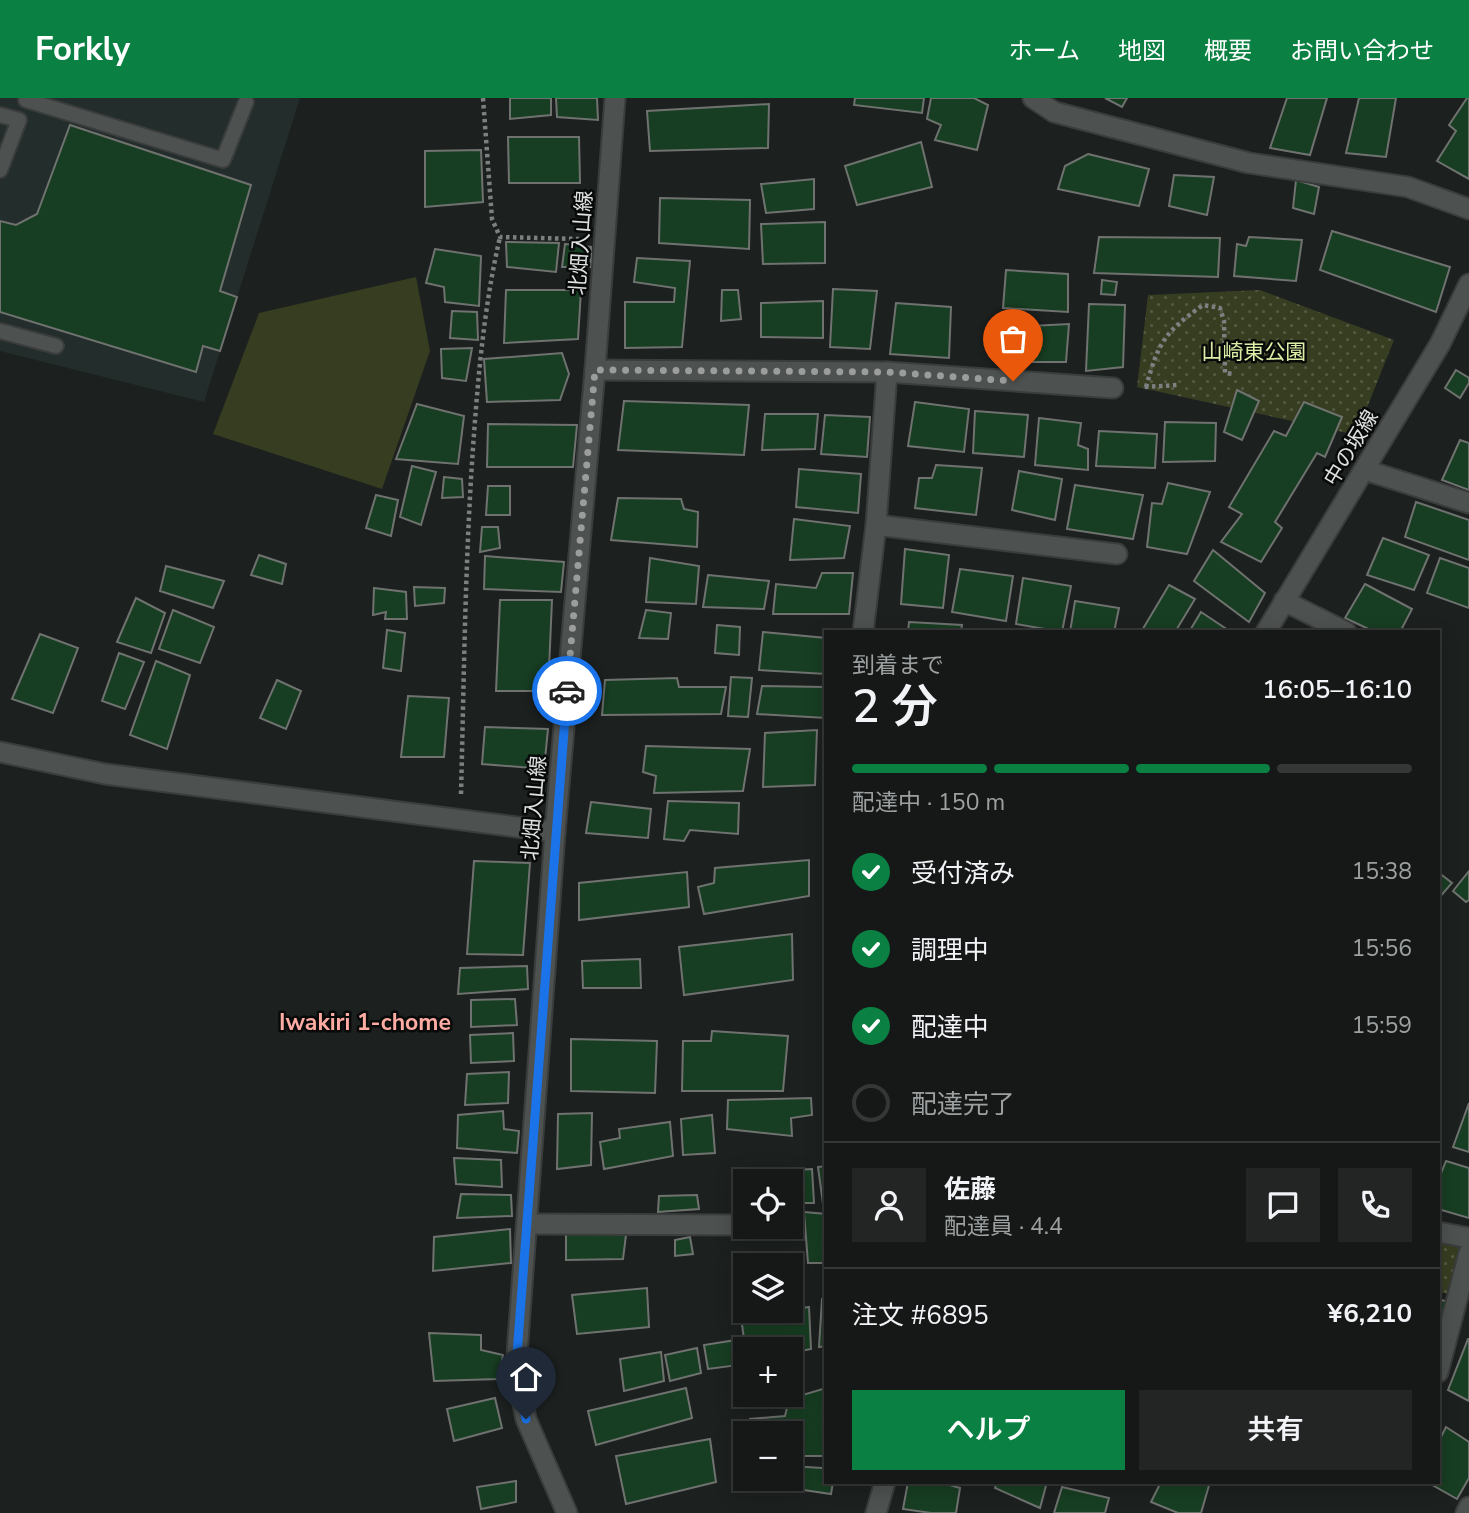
<!DOCTYPE html>
<html lang="ja">
<meta charset="utf-8">
<style>
:root{--surface:#151817;--page:#222524;--text:#f1f3f6;--muted:#9da0a1;--line:#343736;--accent:#0b8043}
body{margin:0;font-family:"Nunito Sans","Noto Sans JP",sans-serif;background:var(--page);color:var(--text);height:100vh;display:flex;flex-direction:column;font-size:26px;white-space:nowrap}
*{box-sizing:border-box;margin:0}
p{font-size:23px;color:var(--muted)}
.icon{flex:none;width:38px;height:38px;fill:none;stroke:currentColor;stroke-width:2;stroke-linecap:round;stroke-linejoin:round}
.map{position:relative;flex:1;overflow:hidden}
.details{position:absolute;left:824px;top:532px;width:616px;height:854px;display:flex;flex-direction:column;background:var(--surface);border-radius:0px;box-shadow:0 4px 18px #0003,0 0 0 2px var(--line)}
.details>*{flex:none}
.controls{position:absolute;left:733px;top:1071px;display:grid;gap:14px}
.controls a{display:grid;place-items:center;width:70px;height:70px;border-radius:0px;background:var(--surface);box-shadow:0 4px 18px #0003,0 0 0 2px var(--line);font-size:35px}
.pin{position:absolute;display:grid;place-items:center;width:60px;height:60px;color:#fff;margin:-72px -30px;border-radius:50% 50% 50% 0;rotate:-45deg;box-shadow:0 0 7px #0007}
.pin .icon{rotate:45deg}
.courier{position:absolute;display:grid;place-items:center;width:70px;height:70px;margin:-35px;border:5px solid #1a73e8;border-radius:50%;background:#fff;color:#222;box-shadow:0 2px 9px #0007}
.summary em{font-style:normal;font-weight:600}
.summary div{display:flex;flex-direction:column-reverse}
.summary{display:flex;align-items:center;justify-content:space-between;height:119px;padding:0 28px}
h1{font-size:46px;font-weight:600;line-height:52px}
.bar{display:grid;grid-template-columns:repeat(4,1fr);gap:10px 7px;align-content:center;height:84px;padding:0 28px}
.bar i{height:9px;border-radius:5px;background:var(--line)}
.bar .current{background:var(--accent)}
.bar p{grid-column:span 4}
.line{display:flex;align-items:center;gap:18px;padding:0 28px;border-top:2px solid var(--line)}
.line div{flex:1}
.round{display:grid;place-items:center;flex:none;width:74px;height:74px;border-radius:0px;background:var(--page)}
ol{padding:0 28px;list-style:none}
li{display:flex;align-items:center;gap:21px;height:77px}
li p{margin-inline-start:auto}
li .icon{padding:7px;border-radius:50%;background:var(--accent);color:#fff;stroke-width:4}
li:last-child{color:var(--muted)}
li i{width:38px;height:38px;border:4px solid var(--line);border-radius:50%}
.button{display:flex;gap:14px;margin-top:auto;padding:14px 28px}
.button a{flex:1;height:80px;border-radius:0px;background:var(--accent);color:#fff;font-size:28px;font-weight:600;line-height:80px;text-align:center}
.button a+a{background:var(--page);color:var(--text)}
header{display:flex;align-items:center;gap:42px;box-sizing:border-box;height:98px;padding:0 35px;background:var(--accent);color:#fff}
header strong{font-size:33px}
nav{display:flex;gap:38px;margin-inline-start:auto;font-size:24px}
.map>svg:first-child{display:block}
.built{fill:#232d2b}
.grass{fill:#373d21}
.park{fill:url(#park-dots)}
.building{fill:#173d22;stroke:#6f726f;stroke-width:2}
.lines{fill:none;stroke-linecap:round;stroke-linejoin:round}
.service-casing{stroke:#3b3d3d;stroke-width:18}
.minor-casing{stroke:#3b3d3d;stroke-width:23}
.path{stroke:#7d8080;stroke-width:4.5;stroke-dasharray:3.5 3.5;stroke-linecap:butt}
.service{stroke:#4d5150;stroke-width:14}
.minor{stroke:#4d5150;stroke-width:19}
.done{stroke:#9a9d9c;stroke-width:7;stroke-dasharray:0 12.6}
.route{stroke:#1a73e8;stroke-width:9}
.labels{text-anchor:middle;dominant-baseline:central;stroke-width:5;stroke-linejoin:round;paint-order:stroke}
.street-label{font-size:21px;fill:#dee0e0;stroke:#080909}
.park-label{font-size:21px;fill:#dceea6;stroke:#080909}
.neighbourhood-label{font-size:23px;font-weight:bold;fill:#feaba3;stroke:#080909}
</style>
<header>
<strong>Forkly</strong>
<nav><a>ホーム</a><a>地図</a><a>概要</a><a>お問い合わせ</a></nav>
</header>
<div class="map">
<svg width="1469" height="1415" viewBox="0 0 1469 1415">
<defs>
<pattern id="park-dots" width="8" height="8" patternUnits="userSpaceOnUse" patternTransform="scale(1.75)"><rect width="8" height="8" fill="#373d21"/><path d="M2 2h.1M6 6h.1" fill="none" stroke="#545941" stroke-width="1.8" stroke-linecap="round"/></pattern>
</defs>
<rect width="100%" height="100%" fill="#1c201f"/>
<polygon class="built" points="0,0 300,0 204,304 0,253"/>
<polygon class="grass" points="416,179 430,253 382,391 213,336 259,215"/>
<g class="park">
<polygon points="1260,192 1394,242 1356,337 1137,289 1148,197"/>
<polygon points="1438,1145 1464,1149 1449,1196 1439,1194"/>
</g>
<g class="building">
<polygon points="510,0 551,0 551,17 510,21"/>
<polygon points="556,0 597,0 598,22 557,19"/>
<polygon points="855,0 924,0 922,15 854,7"/>
<polygon points="931,0 974,0 988,7 977,52 935,42 941,27 927,21"/>
<polygon points="1105,0 1127,0 1122,9"/>
<polygon points="1287,0 1327,0 1310,57 1270,50"/>
<polygon points="1359,0 1396,0 1386,59 1346,55"/>
<polygon points="1467,0 1469,0 1469,81 1437,63 1456,33 1449,27"/>
<polygon points="769,6 768,50 650,53 647,13"/>
<polygon points="70,27 251,87 220,193 237,199 220,253 203,248 196,274 0,214 0,123 16,127 37,116"/>
<polygon points="508,39 579,39 580,85 509,85"/>
<polygon points="921,44 932,89 857,107 845,68"/>
<polygon points="481,52 483,104 425,109 425,53"/>
<polygon points="1088,56 1149,71 1139,108 1058,91 1065,68"/>
<polygon points="1174,77 1214,79 1207,117 1169,108"/>
<polygon points="814,81 814,111 766,115 761,86"/>
<polygon points="1296,82 1319,89 1314,116 1293,110"/>
<polygon points="660,100 750,102 749,151 659,145"/>
<polygon points="825,124 825,165 763,166 761,126"/>
<polygon points="1332,133 1450,169 1436,214 1320,172"/>
<polygon points="1099,139 1220,140 1218,179 1094,175"/>
<polygon points="1249,139 1302,142 1296,183 1234,178 1237,146 1246,148"/>
<polygon points="506,144 559,145 556,174 507,169"/>
<polygon points="565,146 591,149 591,169 562,169"/>
<polygon points="435,151 481,158 479,208 445,204 444,189 426,185"/>
<polygon points="637,160 690,163 682,249 625,250 625,204 674,204 675,190 634,184"/>
<polygon points="1006,172 1068,176 1068,214 1003,210"/>
<polygon points="1102,182 1117,184 1115,197 1101,196"/>
<polygon points="833,191 877,193 870,251 830,249"/>
<polygon points="506,192 581,192 578,241 504,245"/>
<polygon points="722,192 738,192 741,221 721,223"/>
<polygon points="823,203 823,240 761,239 761,205"/>
<polygon points="896,205 951,209 949,260 890,256"/>
<polygon points="1089,206 1125,207 1123,269 1086,273"/>
<polygon points="452,213 477,214 478,242 450,240"/>
<polygon points="1069,226 1066,264 1008,264 1009,229"/>
<polygon points="472,250 466,283 442,280 441,251"/>
<polygon points="562,255 569,276 560,302 487,304 484,261"/>
<polygon points="1456,272 1469,280 1469,285 1460,300 1445,290"/>
<polygon points="1237,292 1259,303 1242,342 1224,334"/>
<polygon points="624,303 749,307 744,357 618,352"/>
<polygon points="915,304 969,311 964,354 908,348"/>
<polygon points="1304,304 1342,319 1325,359 1317,355 1275,424 1282,430 1261,464 1221,444 1242,416 1229,409 1274,333 1286,338"/>
<polygon points="417,306 464,318 458,366 396,361"/>
<polygon points="975,313 1028,317 1024,359 973,355"/>
<polygon points="765,316 818,316 815,351 762,352"/>
<polygon points="825,317 870,319 867,359 821,356"/>
<polygon points="1039,320 1081,325 1078,347 1088,351 1088,372 1035,367"/>
<polygon points="1165,324 1216,325 1215,363 1163,364"/>
<polygon points="488,326 577,327 573,369 487,369"/>
<polygon points="1099,333 1157,336 1155,370 1096,368"/>
<polygon points="1460,342 1469,345 1469,392 1442,382"/>
<polygon points="936,367 982,370 976,417 915,410 919,380 932,380"/>
<polygon points="412,368 436,374 421,427 400,419"/>
<polygon points="799,371 861,376 858,415 796,409"/>
<polygon points="1019,373 1062,381 1055,422 1012,412"/>
<polygon points="444,379 462,381 463,399 442,400"/>
<polygon points="1168,385 1210,394 1187,456 1147,449 1152,405 1162,406"/>
<polygon points="1075,387 1143,397 1133,441 1067,431"/>
<polygon points="488,388 510,388 510,417 486,417"/>
<polygon points="376,397 398,402 391,438 366,430"/>
<polygon points="618,400 681,401 684,411 698,414 697,449 611,442"/>
<polygon points="1416,404 1469,422 1469,462 1405,439"/>
<polygon points="794,421 850,428 844,460 790,462"/>
<polygon points="482,429 498,429 500,450 480,454"/>
<polygon points="1383,440 1429,457 1414,492 1367,477"/>
<polygon points="905,451 949,457 943,510 901,506"/>
<polygon points="1213,452 1265,495 1249,524 1194,483"/>
<polygon points="259,457 286,466 282,486 251,477"/>
<polygon points="485,458 564,464 561,494 484,491"/>
<polygon points="650,460 699,468 696,506 646,504"/>
<polygon points="1440,460 1469,470 1469,510 1427,495"/>
<polygon points="166,468 224,483 213,510 160,493"/>
<polygon points="960,471 1013,478 1006,523 952,514"/>
<polygon points="822,475 853,475 849,516 773,516 776,486 816,490"/>
<polygon points="708,477 769,483 764,511 703,509"/>
<polygon points="1023,480 1071,488 1062,534 1016,526"/>
<polygon points="1365,486 1412,511 1400,534 1375,534 1345,520"/>
<polygon points="1169,487 1195,501 1175,534 1141,534"/>
<polygon points="414,489 445,490 444,505 415,508"/>
<polygon points="374,490 406,494 407,521 385,521 386,514 373,517"/>
<polygon points="136,500 165,515 151,555 117,544"/>
<polygon points="500,502 552,502 548,593 496,593"/>
<polygon points="1075,503 1119,510 1114,534 1070,534"/>
<polygon points="173,512 214,529 200,565 159,551"/>
<polygon points="646,512 671,515 668,541 639,540"/>
<polygon points="1201,514 1231,534 1189,534"/>
<polygon points="909,524 962,527 961,534 908,534"/>
<polygon points="717,527 740,529 739,557 715,555"/>
<polygon points="387,532 405,535 401,573 383,570"/>
<polygon points="763,534 826,540 826,576 759,572"/>
<polygon points="40,536 78,550 53,615 12,601"/>
<polygon points="119,555 144,564 125,611 102,603"/>
<polygon points="156,563 190,577 167,651 130,637"/>
<polygon points="731,579 752,580 748,619 728,618"/>
<polygon points="677,580 679,589 726,589 721,616 602,617 605,582"/>
<polygon points="277,582 301,593 286,631 260,620"/>
<polygon points="762,588 826,589 826,620 757,616"/>
<polygon points="408,598 449,600 444,659 401,659"/>
<polygon points="485,629 548,631 544,671 482,666"/>
<polygon points="817,632 815,687 763,689 765,635"/>
<polygon points="646,648 750,651 743,693 654,695 656,678 643,674"/>
<polygon points="668,703 739,705 738,736 690,732 684,743 664,741"/>
<polygon points="591,704 651,711 648,740 586,735"/>
<polygon points="809,762 809,798 704,816 698,789 714,785 715,770"/>
<polygon points="474,763 530,765 523,857 467,856"/>
<polygon points="1469,773 1469,802 1466,804 1453,793"/>
<polygon points="687,774 689,809 579,822 579,785"/>
<polygon points="1438,774 1452,785 1438,801"/>
<polygon points="792,836 793,882 684,897 679,849"/>
<polygon points="640,861 641,890 583,890 582,863"/>
<polygon points="527,868 528,891 458,896 460,870"/>
<polygon points="515,901 517,927 471,929 471,902"/>
<polygon points="712,933 788,938 783,993 682,993 683,943 711,943"/>
<polygon points="513,935 514,963 471,965 470,937"/>
<polygon points="571,941 657,943 655,995 571,993"/>
<polygon points="509,974 508,1005 465,1007 467,976"/>
<polygon points="811,1000 812,1017 791,1020 792,1038 727,1031 728,1002"/>
<polygon points="1469,1005 1469,1054 1453,1049"/>
<polygon points="503,1013 504,1031 519,1033 517,1055 457,1050 458,1017"/>
<polygon points="592,1015 591,1067 557,1071 558,1016"/>
<polygon points="712,1017 715,1055 683,1057 681,1021"/>
<polygon points="670,1024 673,1058 604,1071 600,1044 620,1040 619,1031"/>
<polygon points="454,1060 501,1062 502,1089 456,1086"/>
<polygon points="1446,1063 1469,1070 1469,1120 1438,1111 1438,1083"/>
<polygon points="826,1068 826,1106 823,1106 818,1069"/>
<polygon points="812,1071 814,1105 791,1105 791,1083 746,1083 746,1106 743,1107 741,1075"/>
<polygon points="461,1096 511,1097 512,1118 457,1120"/>
<polygon points="697,1097 699,1111 658,1114 659,1098"/>
<polygon points="804,1114 826,1116 826,1165 808,1165"/>
<polygon points="510,1131 511,1165 433,1173 434,1139"/>
<polygon points="566,1133 626,1137 623,1161 566,1162"/>
<polygon points="690,1139 693,1156 675,1158 675,1142"/>
<polygon points="647,1190 649,1229 577,1236 572,1197"/>
<polygon points="822,1201 826,1201 826,1248 819,1249"/>
<polygon points="1438,1202 1448,1203 1438,1227"/>
<polygon points="809,1209 811,1251 791,1255 791,1251 746,1251 746,1256 741,1219"/>
<polygon points="429,1235 481,1237 481,1252 503,1257 498,1281 434,1283"/>
<polygon points="1468,1241 1469,1241 1469,1303 1448,1292"/>
<polygon points="736,1242 739,1267 708,1271 704,1247"/>
<polygon points="697,1250 701,1275 670,1283 665,1257"/>
<polygon points="661,1254 664,1283 624,1293 620,1261"/>
<polygon points="746,1275 746,1297 773,1297 773,1299 741,1304 739,1276"/>
<polygon points="686,1290 692,1320 596,1347 588,1313"/>
<polygon points="826,1290 826,1358 796,1358 794,1351 791,1351 791,1335 751,1335 750,1321 785,1318 789,1301"/>
<polygon points="495,1300 502,1330 454,1343 447,1311"/>
<polygon points="1446,1329 1469,1344 1469,1380 1457,1401 1427,1384 1438,1384 1438,1345"/>
<polygon points="710,1341 716,1384 626,1406 616,1358"/>
<polygon points="791,1368 822,1370 826,1373 826,1384 833,1384 831,1396 776,1388 779,1381 791,1381"/>
<polygon points="751,1381 767,1381 769,1390 754,1394"/>
<polygon points="516,1383 516,1404 481,1411 477,1389"/>
<polygon points="908,1384 939,1384 960,1390 956,1415 931,1415 903,1411"/>
<polygon points="997,1384 1047,1384 1040,1410 995,1390"/>
<polygon points="1161,1384 1210,1384 1201,1415 1178,1415 1151,1404"/>
<polygon points="1062,1389 1109,1400 1105,1415 1054,1415"/>
</g>
<g class="lines">
<g class="service-casing">
<g id="service">
<polyline points="26,2 223,62 246,4"/>
<polyline points="0,17 19,22 0,72"/>
<polyline points="0,233 56,248"/>
</g>
</g>
<g class="minor-casing">
<g id="minor">
<polyline points="1033,0 1054,14 1249,65 1408,89 1469,111"/>
<polyline points="595,272 887,274 1113,290"/>
<polyline points="1365,372 1469,405"/>
<polyline points="876,427 1117,456"/>
<polyline points="1284,503 1346,534"/>
<polyline points="863,534 876,427 887,274"/>
<polyline points="1266,534 1440,246 1469,186"/>
<polyline points="0,654 105,676 555,734"/>
<polyline points="527,1126 746,1127"/>
<polyline points="1438,1134 1469,1140"/>
<polyline points="1438,1274 1469,1155"/>
<polyline points="567,1415 526,1321 516,1270 555,734 595,272 615,0"/>
<polyline points="876,1415 885,1384"/>
<polyline points="1466,1415 1469,1409"/>
</g>
</g>
<g class="path">
<polyline points="483,0 492,121 500,139 579,141"/>
<polyline points="1145,289 1177,287"/>
<path d="M1146,289c13,-46 18,-54 57,-82l17,3 4,13 1,52 10,1"/>
<path d="M461,696c3,-116 4,-231 12,-346 5,-71 11,-142 27,-211"/>
</g>
<use href="#service" class="service"/>
<use href="#minor" class="minor"/>
</g>
<g class="lines">
<polyline class="done" points="567,593 595,272 887,274 1013,283"/>
<polyline class="route" points="526,1321 516,1270 567,593"/>
</g>
<g class="labels">
<g class="street-label">
<text transform="translate(581 145) rotate(-86)">北畑入山線</text>
<text transform="translate(1351 350) rotate(-59)">中の坂線</text>
<text transform="translate(534 710) rotate(-85)">北畑入山線</text>
</g>
<g class="park-label">
<text x="1254" y="254">山崎東公園</text>
</g>
<g class="neighbourhood-label">
<text x="365" y="924">Iwakiri 1-chome</text>
</g>
</g>
</svg>
<div class="controls">
<a><svg class="icon" aria-label="locate" viewBox="0 0 24 24"><circle cx="12" cy="12" r="6"/><path d="M12 2v4M12 18v4M2 12h4M18 12h4"/></svg></a>
<a><svg class="icon" aria-label="layers" viewBox="0 0 24 24"><path d="M12 4l9 5-9 5-9-5zM3 14l9 5 9-5"/></svg></a>
<a>+</a>
<a>−</a>
</div>
<div class="pin" style="left:1013px;top:283px;background:#ea580c"><svg class="icon" aria-label="bag" viewBox="0 0 24 24"><path d="M5 8h14l-1 12H6zM9 8a3 3 0 0 1 6 0"/></svg></div>
<div class="pin" style="left:526px;top:1321px;background:#1f2937"><svg class="icon" aria-label="home" viewBox="0 0 24 24"><path d="M3 11l9-7 9 7M6 9v11h12V9"/></svg></div>
<div class="courier" style="left:567px;top:593px"><svg class="icon" aria-label="car" viewBox="0 0 24 24"><path d="M5 17H2v-5l4-1 3-4h7l3 4 3 1v5h-3M9 17h6M6 11h13"/><circle cx="7" cy="17" r="2"/><circle cx="17" cy="17" r="2"/></svg></div>
<section class="details">
<div class="summary"><div><h1>2 分</h1><p>到着まで</p></div><em>16:05–16:10</em></div>
<div class="bar"><i class="current"></i><i class="current"></i><i class="current"></i><i></i><p>配達中 · 150 m</p></div>
<ol>
<li><svg class="icon" aria-label="check" viewBox="0 0 24 24"><path d="M5 12l5 5 9-10"/></svg>受付済み<p>15:38</p></li>
<li><svg class="icon" aria-label="check" viewBox="0 0 24 24"><path d="M5 12l5 5 9-10"/></svg>調理中<p>15:56</p></li>
<li><svg class="icon" aria-label="check" viewBox="0 0 24 24"><path d="M5 12l5 5 9-10"/></svg>配達中<p>15:59</p></li>
<li><i></i>配達完了</li>
</ol>
<div class="line" style="height:126px"><a class="round"><svg class="icon" aria-label="person" viewBox="0 0 24 24"><circle cx="12" cy="8" r="4"/><path d="M4 21q1-7 8-7t8 7"/></svg></a><div><b>佐藤</b><p>配達員 · 4.4</p></div><a class="round"><svg class="icon" aria-label="chat" viewBox="0 0 24 24"><path d="M4 5h16v11H9l-5 4z"/></svg></a><a class="round"><svg class="icon" aria-label="phone" viewBox="0 0 24 24"><path d="M5 4h4l2 5-3 2q2 4 5 5l2-3 5 2v4C11 20 4 13 5 4z"/></svg></a></div>
<div class="line" style="height:91px"><div>注文 #6895</div><b>¥6,210</b></div>
<div class="button"><a>ヘルプ</a><a>共有</a></div>
</section>
</div>
